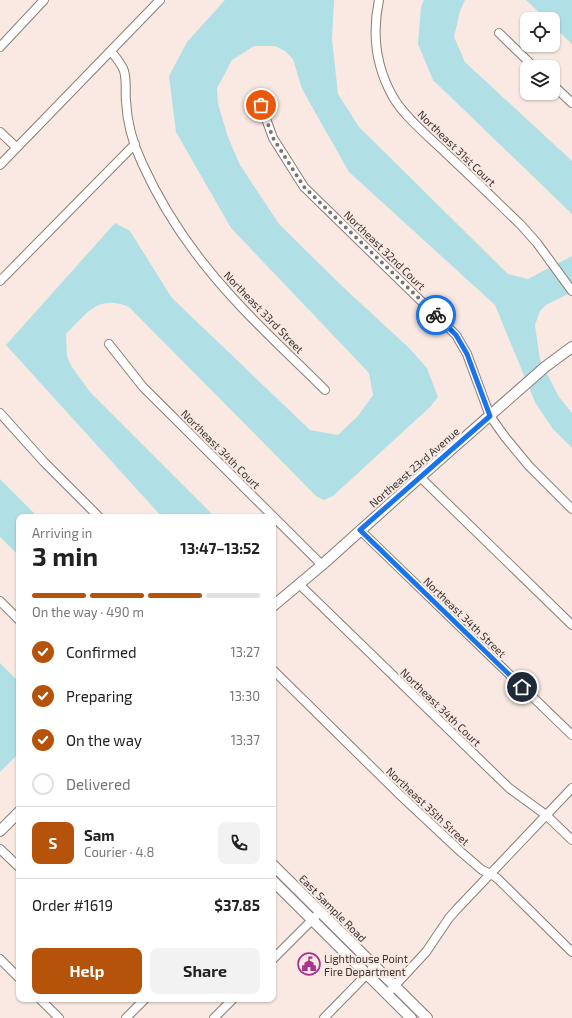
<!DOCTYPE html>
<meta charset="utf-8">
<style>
:root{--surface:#fff;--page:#f2f2f2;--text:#222;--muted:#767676;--line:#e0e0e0;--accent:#b45309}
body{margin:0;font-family:"Exo 2",sans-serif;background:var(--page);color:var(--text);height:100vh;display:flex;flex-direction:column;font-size:15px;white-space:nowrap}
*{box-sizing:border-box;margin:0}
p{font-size:13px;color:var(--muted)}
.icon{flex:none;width:22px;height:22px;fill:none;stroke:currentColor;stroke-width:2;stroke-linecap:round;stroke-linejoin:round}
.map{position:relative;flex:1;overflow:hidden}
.side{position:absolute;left:16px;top:514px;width:260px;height:488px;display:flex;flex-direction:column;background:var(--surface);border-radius:8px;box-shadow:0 1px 3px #0004}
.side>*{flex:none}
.fabs{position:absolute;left:520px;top:12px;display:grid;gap:8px}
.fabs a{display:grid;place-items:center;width:40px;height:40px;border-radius:8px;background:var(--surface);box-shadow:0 1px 3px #0004;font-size:20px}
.pin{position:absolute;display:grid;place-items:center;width:34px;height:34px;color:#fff;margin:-17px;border:2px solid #fff;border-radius:50%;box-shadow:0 1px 4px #0007}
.courier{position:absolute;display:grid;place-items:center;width:40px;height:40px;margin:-20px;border:3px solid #1a73e8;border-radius:50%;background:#fff;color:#222;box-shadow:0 1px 5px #0007}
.summary em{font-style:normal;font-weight:700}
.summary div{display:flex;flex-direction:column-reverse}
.summary{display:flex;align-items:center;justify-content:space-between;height:68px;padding:0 16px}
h1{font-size:26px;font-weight:700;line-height:30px}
.bar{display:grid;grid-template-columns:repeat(4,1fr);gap:6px 4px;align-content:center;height:48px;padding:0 16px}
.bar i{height:5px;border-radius:3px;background:var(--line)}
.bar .active{background:var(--accent)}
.bar p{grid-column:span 4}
.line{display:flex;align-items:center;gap:10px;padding:0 16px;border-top:1px solid var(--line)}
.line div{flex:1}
.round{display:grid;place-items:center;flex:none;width:42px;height:42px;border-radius:8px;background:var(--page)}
ol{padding:0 16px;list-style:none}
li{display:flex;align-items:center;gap:12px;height:44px}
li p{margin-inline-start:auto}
li .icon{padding:4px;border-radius:50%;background:var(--accent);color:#fff;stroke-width:4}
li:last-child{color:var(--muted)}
li i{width:22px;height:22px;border:2px solid var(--line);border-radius:50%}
.primary-button{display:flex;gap:8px;margin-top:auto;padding:8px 16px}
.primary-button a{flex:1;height:46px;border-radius:8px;background:var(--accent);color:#fff;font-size:16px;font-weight:700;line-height:46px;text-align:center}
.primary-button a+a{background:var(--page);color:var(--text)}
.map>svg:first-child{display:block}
.water{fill:#b0e0e6}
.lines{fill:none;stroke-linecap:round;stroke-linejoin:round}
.minor-casing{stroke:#8b7c76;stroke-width:10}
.tertiary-casing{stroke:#8b7c76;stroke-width:12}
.minor{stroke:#fff;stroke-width:8}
.tertiary{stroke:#fff;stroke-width:10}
.done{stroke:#7c736e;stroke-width:4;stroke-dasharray:0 7.2}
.route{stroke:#1a73e8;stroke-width:5}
.labels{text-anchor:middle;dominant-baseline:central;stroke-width:4;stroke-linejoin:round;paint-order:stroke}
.street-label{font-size:11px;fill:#393330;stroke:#f9e9e2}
.poi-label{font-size:11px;fill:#393330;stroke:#f9e9e2;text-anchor:start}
</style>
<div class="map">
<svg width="572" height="1018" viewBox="0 0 572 1018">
<rect width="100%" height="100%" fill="#f9e9e2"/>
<g class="water">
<path d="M225,0h109l-2,39 6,55 21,33 149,147 20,5 44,-23v36l-26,13 -6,6 -5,14 5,35 19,37 13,16v35l-20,-20 -17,-26 -40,-97 -146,-133 -47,-83 -9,-30 -8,-8 -10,-5h-21l-22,14 -15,28 1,16 10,33 12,28 39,59 63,62 66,61 19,21 11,29 -8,10 -97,89 -9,4 -8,-4 -187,-189c-32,-13 -42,7 -63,27l1,23 5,10 18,25 125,125h-53l-156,-172 109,-122 15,8 42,67 138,132 28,5 20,-19 15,-21 -4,-22 -138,-145 -55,-96 -7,-56 18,-34z"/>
<polygon points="424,0 465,0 460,11 454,37 465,62 572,161 572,214 433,80 418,44 421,7"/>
<polygon points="526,0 572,0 572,44 553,26 553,19 546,19"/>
<polygon points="0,479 38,517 19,517 19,556 0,537"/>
<polygon points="0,663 19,682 19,753 0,772"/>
</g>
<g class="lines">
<g class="minor-casing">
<g id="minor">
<path d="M379,0c-7,33 -3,67 14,97 12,21 41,44 58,61 24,22 47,45 70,67l16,18 35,48"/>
<polyline points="499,33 534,67"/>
<polyline points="0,47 44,0"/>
<path d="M111,51c4,6 11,13 13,20 3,10 1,20 2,30 1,21 7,43 16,62 22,49 54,95 91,135 29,32 61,61 92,92"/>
<polyline points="553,85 572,103"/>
<polyline points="264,97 261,105 273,138 304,187 456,335 467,354 490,416 505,437 529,466 572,509"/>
<polyline points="0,132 16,147"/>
<polyline points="0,165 160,0"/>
<polyline points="0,281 135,144"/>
<polyline points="109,344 143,387 322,565"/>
<polyline points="0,413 44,462 99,517"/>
<polyline points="420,477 572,625"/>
<polyline points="360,530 572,735"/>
<polyline points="300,585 509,788 546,815 572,840"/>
<polyline points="0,601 19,620"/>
<polyline points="273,670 398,793 461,852 482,870 491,874 498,879 572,952"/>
<polyline points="0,849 19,867"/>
<polyline points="0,959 19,978"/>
<polyline points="273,959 320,912"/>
<polyline points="387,994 426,952 449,918 457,909 572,788"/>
<polyline points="40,999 59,1018"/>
<polyline points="126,1018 145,999"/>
<polyline points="214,1018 233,999"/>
<polyline points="324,1018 375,966"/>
</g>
</g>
<g class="tertiary-casing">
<g id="tertiary">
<polyline points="273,606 322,565 420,477 545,367 572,347"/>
<polyline points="0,831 19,812"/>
<polyline points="273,865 427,1018"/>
<polyline points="273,881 411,1018"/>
</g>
</g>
<use href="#minor" class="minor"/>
<use href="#tertiary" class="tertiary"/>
</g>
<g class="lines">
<polyline class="done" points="261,105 273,138 304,187 436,315"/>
<polyline class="route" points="436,315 456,335 467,354 490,416 360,530 522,687"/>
</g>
<defs>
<g id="civic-ring" transform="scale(1.15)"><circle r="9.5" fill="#f9e9e2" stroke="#a7338d" stroke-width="1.5"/><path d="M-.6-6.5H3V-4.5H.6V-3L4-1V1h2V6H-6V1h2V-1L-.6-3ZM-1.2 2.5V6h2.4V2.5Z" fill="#a7338d"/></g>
</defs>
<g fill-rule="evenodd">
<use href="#civic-ring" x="309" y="964"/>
</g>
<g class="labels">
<g class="street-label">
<text transform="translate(457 148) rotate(44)">Northeast 31st Court</text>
<text transform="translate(385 250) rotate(44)">Northeast 32nd Court</text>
<text transform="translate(264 312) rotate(46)">Northeast 33rd Street</text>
<text transform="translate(221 449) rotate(45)">Northeast 34th Court</text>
<text transform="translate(414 467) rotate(-41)">Northeast 23rd Avenue</text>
<text transform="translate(465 617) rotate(44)">Northeast 34th Street</text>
<text transform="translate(441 707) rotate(44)">Northeast 34th Court</text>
<text transform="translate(428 806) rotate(43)">Northeast 35th Street</text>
<text transform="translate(333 908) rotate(45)">East Sample Road</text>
</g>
<g class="poi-label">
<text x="324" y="958">Lighthouse Point<tspan x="324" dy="13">Fire Department</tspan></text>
</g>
</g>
</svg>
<div class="fabs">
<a><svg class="icon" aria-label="locate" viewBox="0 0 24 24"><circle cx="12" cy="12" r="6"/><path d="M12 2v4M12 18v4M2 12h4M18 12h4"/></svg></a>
<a><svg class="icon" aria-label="layers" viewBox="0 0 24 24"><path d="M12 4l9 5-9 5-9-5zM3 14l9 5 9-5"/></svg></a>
</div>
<div class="pin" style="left:261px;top:105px;background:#ea580c"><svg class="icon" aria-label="bag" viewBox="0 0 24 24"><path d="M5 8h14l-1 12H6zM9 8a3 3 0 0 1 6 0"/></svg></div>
<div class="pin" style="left:522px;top:687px;background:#1f2937"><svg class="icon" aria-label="home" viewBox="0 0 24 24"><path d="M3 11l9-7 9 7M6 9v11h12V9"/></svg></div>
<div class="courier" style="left:436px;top:315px"><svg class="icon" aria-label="bike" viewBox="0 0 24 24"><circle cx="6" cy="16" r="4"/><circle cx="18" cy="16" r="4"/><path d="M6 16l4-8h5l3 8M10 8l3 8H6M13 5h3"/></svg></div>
<section class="side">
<div class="summary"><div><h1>3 min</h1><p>Arriving in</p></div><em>13:47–13:52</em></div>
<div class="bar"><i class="active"></i><i class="active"></i><i class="active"></i><i></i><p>On the way · 490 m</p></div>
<ol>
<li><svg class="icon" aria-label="check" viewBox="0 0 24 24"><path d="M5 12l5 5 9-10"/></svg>Confirmed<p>13:27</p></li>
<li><svg class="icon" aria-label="check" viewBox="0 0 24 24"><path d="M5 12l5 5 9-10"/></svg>Preparing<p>13:30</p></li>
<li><svg class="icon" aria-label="check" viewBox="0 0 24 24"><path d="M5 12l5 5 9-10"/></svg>On the way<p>13:37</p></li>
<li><i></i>Delivered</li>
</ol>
<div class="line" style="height:72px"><b class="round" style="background:var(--accent);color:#fff">S</b><div><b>Sam</b><p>Courier · 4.8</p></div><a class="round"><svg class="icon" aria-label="phone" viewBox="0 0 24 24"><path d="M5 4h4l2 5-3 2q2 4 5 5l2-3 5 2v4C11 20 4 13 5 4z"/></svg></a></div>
<div class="line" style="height:52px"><div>Order #1619</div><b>$37.85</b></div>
<div class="primary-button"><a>Help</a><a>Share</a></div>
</section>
</div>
